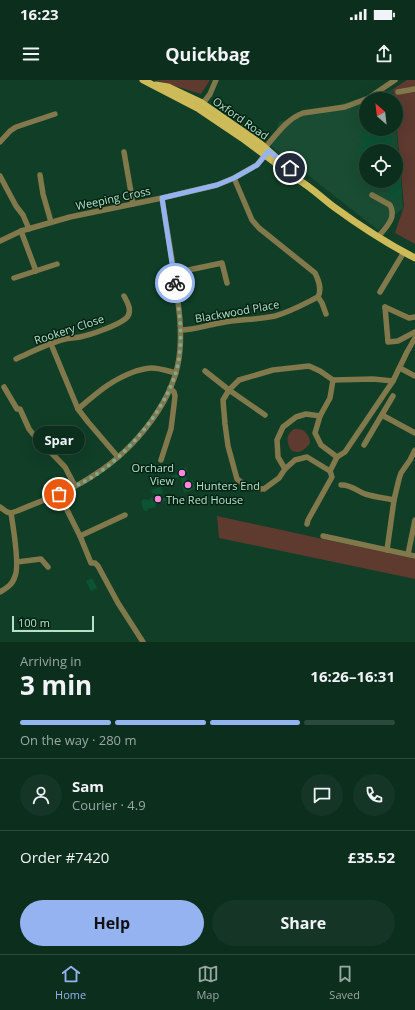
<!DOCTYPE html>
<meta charset="utf-8">
<style>
:root{--surface:#0c2e1d;--page:#153626;--text:#f1f3f6;--muted:#9aa8a4;--line:#2c4a3b;--accent:#95b2f1}
body{margin:0;font-family:"Open Sans",sans-serif;background:var(--page);color:var(--text);height:100vh;display:flex;flex-direction:column;font-size:15px;white-space:nowrap}
*{box-sizing:border-box;margin:0}
p{font-size:13px;color:var(--muted)}
.icon{flex:none;width:22px;height:22px;fill:none;stroke:currentColor;stroke-width:2;stroke-linecap:round;stroke-linejoin:round}
.map{position:relative;height:562px;overflow:hidden}
.panel{display:flex;flex-direction:column;background:var(--surface);flex:1}
.panel>*{flex:none}
.needle{width:26px;rotate:332deg}
.controls{position:absolute;left:359px;top:12px;display:grid;gap:8px}
.controls a{display:grid;place-items:center;width:44px;height:44px;border-radius:50%;background:var(--surface);box-shadow:0 4px 16px #0002,0 0 0 1px var(--line);font-size:20px}
.scale{position:absolute;left:12px;bottom:10px;width:82px;box-sizing:border-box;padding-left:4px;border:2px solid #b9e1c9;border-top:0;font-size:11px;line-height:14px;white-space:nowrap;color:#b9e1c9;-webkit-text-stroke:3px #002312;paint-order:stroke}
.pin{position:absolute;display:grid;place-items:center;width:34px;height:34px;color:#fff;margin:-17px;border:2px solid #fff;border-radius:50%;box-shadow:0 1px 4px #0007}
.courier{position:absolute;display:grid;place-items:center;width:40px;height:40px;margin:-20px;border:3px solid #95b2f1;border-radius:50%;background:#fff;color:#222;box-shadow:0 1px 5px #0007}
.bubble{position:absolute;height:28px;border-radius:14px;background:var(--surface);box-shadow:0 4px 16px #0002,0 0 0 1px var(--line);font-size:13px;font-weight:700;line-height:28px;text-align:center}
.summary em{font-style:normal;font-weight:700}
.summary div{display:flex;flex-direction:column-reverse}
.summary{display:flex;align-items:center;justify-content:space-between;height:68px;padding:0 20px}
h1{font-size:26px;font-weight:700;line-height:30px}
.bar{display:grid;grid-template-columns:repeat(4,1fr);gap:6px 4px;align-content:center;height:48px;padding:0 20px}
.bar i{height:5px;border-radius:3px;background:var(--line)}
.bar .active{background:var(--accent)}
.bar p{grid-column:span 4}
.line{display:flex;align-items:center;gap:10px;padding:0 20px;border-top:1px solid var(--line)}
.line div{flex:1}
.round{display:grid;place-items:center;flex:none;width:42px;height:42px;border-radius:21px;background:var(--page)}
.action{display:flex;gap:8px;margin-top:auto;padding:8px 20px}
.action a{flex:1;height:46px;border-radius:24px;background:var(--accent);color:#111;font-size:16px;font-weight:700;line-height:46px;text-align:center}
.action a+a{background:var(--page);color:var(--text)}
.status{display:flex;justify-content:space-between;align-items:center;height:28px;padding:0 20px;background:var(--surface);direction:ltr}
.status svg{height:11px;fill:currentColor}
header{display:flex;justify-content:space-between;align-items:center;height:52px;padding:0 20px;background:var(--surface);font-size:18px;font-weight:700}
.menu{display:flex;justify-content:space-around;align-items:center;height:56px;border-top:1px solid var(--line);background:var(--surface);font-size:11px;color:var(--muted)}
.menu a{display:grid;justify-items:center;gap:2px}
.menu .active{color:var(--accent)}
.map>svg:first-child{display:block}
.built{fill:#194c33;fill-rule:evenodd}
.green{fill:#5e3a2f}
.building{fill:#0c5334}
.lines{fill:none;stroke-linecap:round;stroke-linejoin:round}
.minor{stroke:#81784b;stroke-width:5.5}
.major{stroke:#cdba58;stroke-width:7}
.done{stroke:#7ea890;stroke-width:4;stroke-dasharray:0 7.2}
.route{stroke:#95b2f1;stroke-width:5}
.poi-dot{fill:#ff85df;stroke:#002312;stroke-width:1.5}
.labels{text-anchor:middle;dominant-baseline:central;stroke-width:3;stroke-linejoin:round;paint-order:stroke}
.street-label{font-size:11px;fill:#b9e1c9;stroke:#002312}
.poi-label{font-size:11px;fill:#b9e1c9;stroke:#002312;text-anchor:start}
</style>
<div class="status"><b>16:23</b><svg viewBox="0 0 49 12"><path d="M0 12V9h3v3zM5 12V6h3v6zM10 12V3h3v9zM15 12V0h3v12zM26 1h20v11H26zM47 4h2v5h-2z"/></svg></div>
<header><svg class="icon" aria-label="menu" viewBox="0 0 24 24"><path d="M4 6h16M4 12h16M4 18h16"/></svg>Quickbag<svg class="icon" aria-label="share" viewBox="0 0 24 24"><path d="M12 15V3M7 8l5-5 5 5M5 13v7h14v-7"/></svg></header>
<div class="map">
<svg width="415" height="562" viewBox="0 0 415 562">
<rect width="100%" height="100%" fill="#103e27"/>
<path class="built" d="M393,9l1,10h-28v30h30v-5l7,84 -25,22 -107,-84 8,-24zM366,71h30v30h-30z"/>
<g class="green">
<polygon points="157,0 210,0 201,14 158,1"/>
<polygon points="407,0 415,0 415,164 395,153 404,126 396,38 396,19 394,19 393,9"/>
<path d="M294,349c3,0 8,0 10,2 3,2 7,9 6,12 -1,3 -9,10 -13,9 -2,0 -4,-1 -6,-2 -5,-8 -5,-16 3,-21z"/>
<polygon points="217,436 415,479 415,499 219,458"/>
</g>
<g class="building">
<polygon points="382,49 393,49 394,57 390,57 392,71 366,71 366,73 357,74 357,68 363,68 362,51"/>
<polygon points="396,98 401,98 402,118 390,119 389,101 396,101"/>
<polygon points="183,387 183,388 186,387 188,392 184,393 188,401 193,400 195,409 184,413 181,399 182,396 171,400 170,397 176,394 180,393 178,388"/>
<polygon points="64,396 65,400 53,406 51,403"/>
<polygon points="161,407 163,413 159,415 161,419 166,417 167,420 155,425 156,427 147,429 148,431 146,431 145,430 144,431 141,422 142,421 142,420 145,419 146,420 148,419 149,421 150,421 149,419 153,417 154,419 157,418 155,413 153,414 151,410"/>
<polygon points="92,498 97,508 91,511 86,501"/>
</g>
<g class="lines">
<g class="minor">
<polyline points="398,12 415,9"/>
<polyline points="367,19 395,0"/>
<polyline points="201,26 210,14 216,0"/>
<polyline points="0,62 10,51 16,47 55,34"/>
<path d="M263,70c12,-13 23,-31 40,-37l42,-6 21,-8"/>
<polyline points="124,72 133,124"/>
<polyline points="40,95 43,114 51,142"/>
<polyline points="0,96 16,126 23,135 29,149"/>
<path d="M372,115l18,10c7,13 -4,22 -12,32"/>
<polyline points="21,151 36,191"/>
<polyline points="0,161 21,151 70,137 162,118 217,105 234,98 257,85 267,72"/>
<polyline points="174,193 222,183 227,203"/>
<polyline points="14,198 57,184"/>
<polyline points="380,212 404,172"/>
<polyline points="318,217 322,223 326,234"/>
<polyline points="385,227 388,262 398,261 415,252"/>
<polyline points="385,227 409,238 415,237"/>
<path d="M181,250c13,0 26,-5 39,-7 18,-4 37,-3 55,-7 15,-4 29,-12 43,-19 4,-8 1,-16 -3,-24l-56,-45 -7,-8 -18,-42"/>
<polyline points="51,264 78,329"/>
<path d="M16,279c16,-7 32,-16 49,-20 5,-1 10,-1 15,-2 10,-2 43,-13 48,-21 4,-7 -1,-14 -4,-20"/>
<polyline points="400,288 415,296"/>
<polyline points="205,291 229,310 265,335"/>
<polyline points="4,307 17,329 20,329 29,349 33,354 65,387 75,406"/>
<polyline points="382,335 415,353"/>
<polyline points="320,336 330,318 333,300"/>
<polyline points="364,365 393,316"/>
<path d="M118,377l-30,-35 -10,-13c20,-17 33,-29 58,-38 5,-1 10,-3 15,-3 9,0 17,3 25,5"/>
<polyline points="161,380 171,349 174,325 175,316 174,312 170,308"/>
<polyline points="285,389 279,398 264,409 249,408 237,399 228,366 225,344 223,320 229,310 239,300 273,290 309,286 320,291 333,300 373,299 393,301 407,272 415,258"/>
<polyline points="330,391 307,377 295,380 285,389 278,377 277,360 283,347 296,337 306,334 320,336 315,353 321,365 337,377"/>
<path d="M341,405c9,-1 16,6 24,9 10,3 19,4 29,6"/>
<polyline points="59,414 80,456 91,483 95,483 98,486 118,523 143,562"/>
<polyline points="0,427 7,432 11,433"/>
<path d="M11,433l6,-2c26,-11 54,-20 77,-36 41,-26 83,-76 86,-126 2,-24 -2,-46 -5,-70 -4,-27 -9,-54 -13,-81"/>
<polyline points="307,444 308,440 332,397 330,391 337,377 345,372 393,301"/>
<polyline points="80,456 125,435"/>
<polyline points="323,456 415,476"/>
<polyline points="387,470 394,420 399,399 401,393 410,380 415,370"/>
<polyline points="408,474 415,440"/>
<polyline points="17,482 41,479 48,487"/>
<path d="M0,512c7,-4 13,-8 15,-16 5,-10 -2,-50 -4,-63"/>
</g>
<g class="major">
<path d="M143,0l56,29 43,29 55,41c14,8 25,19 37,28 26,19 52,36 81,51"/>
<polyline points="156,5 168,7 202,23 261,64 280,81"/>
</g>
</g>
<g class="lines">
<path class="done" d="M59,414c12,-6 24,-11 35,-18 36,-23 79,-74 85,-118 4,-25 0,-50 -4,-75"/>
<polyline class="route" points="175,203 162,118 217,105 234,98 257,85 269,71 290,88"/>
</g>
<g class="poi-dot">
<circle cx="182" cy="393" r="4"/>
<circle cx="188" cy="405" r="4"/>
<circle cx="158" cy="419" r="4"/>
</g>
<g class="labels">
<g class="street-label">
<text transform="translate(241 38) rotate(35)">Oxford Road</text>
<text transform="translate(113 118) rotate(-12)">Weeping Cross</text>
<text transform="translate(237 231) rotate(-10)">Blackwood Place</text>
<text transform="translate(69 249) rotate(-18)">Rookery Close</text>
</g>
<g class="poi-label">
<text x="174" y="387" text-anchor="end">Orchard<tspan x="174" dy="13">View</tspan></text>
<text x="196" y="405">Hunters End</text>
<text x="166" y="419">The Red House</text>
</g>
</g>
</svg>
<div class="controls">
<a><svg class="needle" viewBox="-14 -14 28 28"><path d="M0-13l5 13h-10z" fill="#e53935"/><path d="M0 13l5-13h-10z" fill="#9aa8a4"/></svg></a>
<a><svg class="icon" aria-label="locate" viewBox="0 0 24 24"><circle cx="12" cy="12" r="6"/><path d="M12 2v4M12 18v4M2 12h4M18 12h4"/></svg></a>
</div>
<div class="scale">100 m</div>
<div class="pin" style="left:59px;top:414px;background:#ea580c"><svg class="icon" aria-label="bag" viewBox="0 0 24 24"><path d="M5 8h14l-1 12H6zM9 8a3 3 0 0 1 6 0"/></svg></div>
<div class="pin" style="left:290px;top:88px;background:#1f2937"><svg class="icon" aria-label="home" viewBox="0 0 24 24"><path d="M3 11l9-7 9 7M6 9v11h12V9"/></svg></div>
<div class="courier" style="left:175px;top:203px"><svg class="icon" aria-label="bike" viewBox="0 0 24 24"><circle cx="6" cy="16" r="4"/><circle cx="18" cy="16" r="4"/><path d="M6 16l4-8h5l3 8M10 8l3 8H6M13 5h3"/></svg></div>
<div class="bubble" style="left:33px;top:346px;width:52px">Spar</div>
</div>
<section class="panel">
<div class="summary"><div><h1>3 min</h1><p>Arriving in</p></div><em>16:26–16:31</em></div>
<div class="bar"><i class="active"></i><i class="active"></i><i class="active"></i><i></i><p>On the way · 280 m</p></div>
<div class="line" style="height:72px"><a class="round"><svg class="icon" aria-label="person" viewBox="0 0 24 24"><circle cx="12" cy="8" r="4"/><path d="M4 21q1-7 8-7t8 7"/></svg></a><div><b>Sam</b><p>Courier · 4.9</p></div><a class="round"><svg class="icon" aria-label="chat" viewBox="0 0 24 24"><path d="M4 5h16v11H9l-5 4z"/></svg></a><a class="round"><svg class="icon" aria-label="phone" viewBox="0 0 24 24"><path d="M5 4h4l2 5-3 2q2 4 5 5l2-3 5 2v4C11 20 4 13 5 4z"/></svg></a></div>
<div class="line" style="height:52px"><div>Order #7420</div><b>£35.52</b></div>
<div class="action"><a>Help</a><a>Share</a></div>
</section>
<nav class="menu">
<a class="active"><svg class="icon" aria-label="home" viewBox="0 0 24 24"><path d="M3 11l9-7 9 7M6 9v11h12V9"/></svg>Home</a>
<a><svg class="icon" aria-label="map" viewBox="0 0 24 24"><path d="M3 6l6-2 6 2 6-2v14l-6 2-6-2-6 2zM9 4v14M15 6v14"/></svg>Map</a>
<a><svg class="icon" aria-label="saved" viewBox="0 0 24 24"><path d="M7 4h10v16l-5-4-5 4z"/></svg>Saved</a>
</nav>
